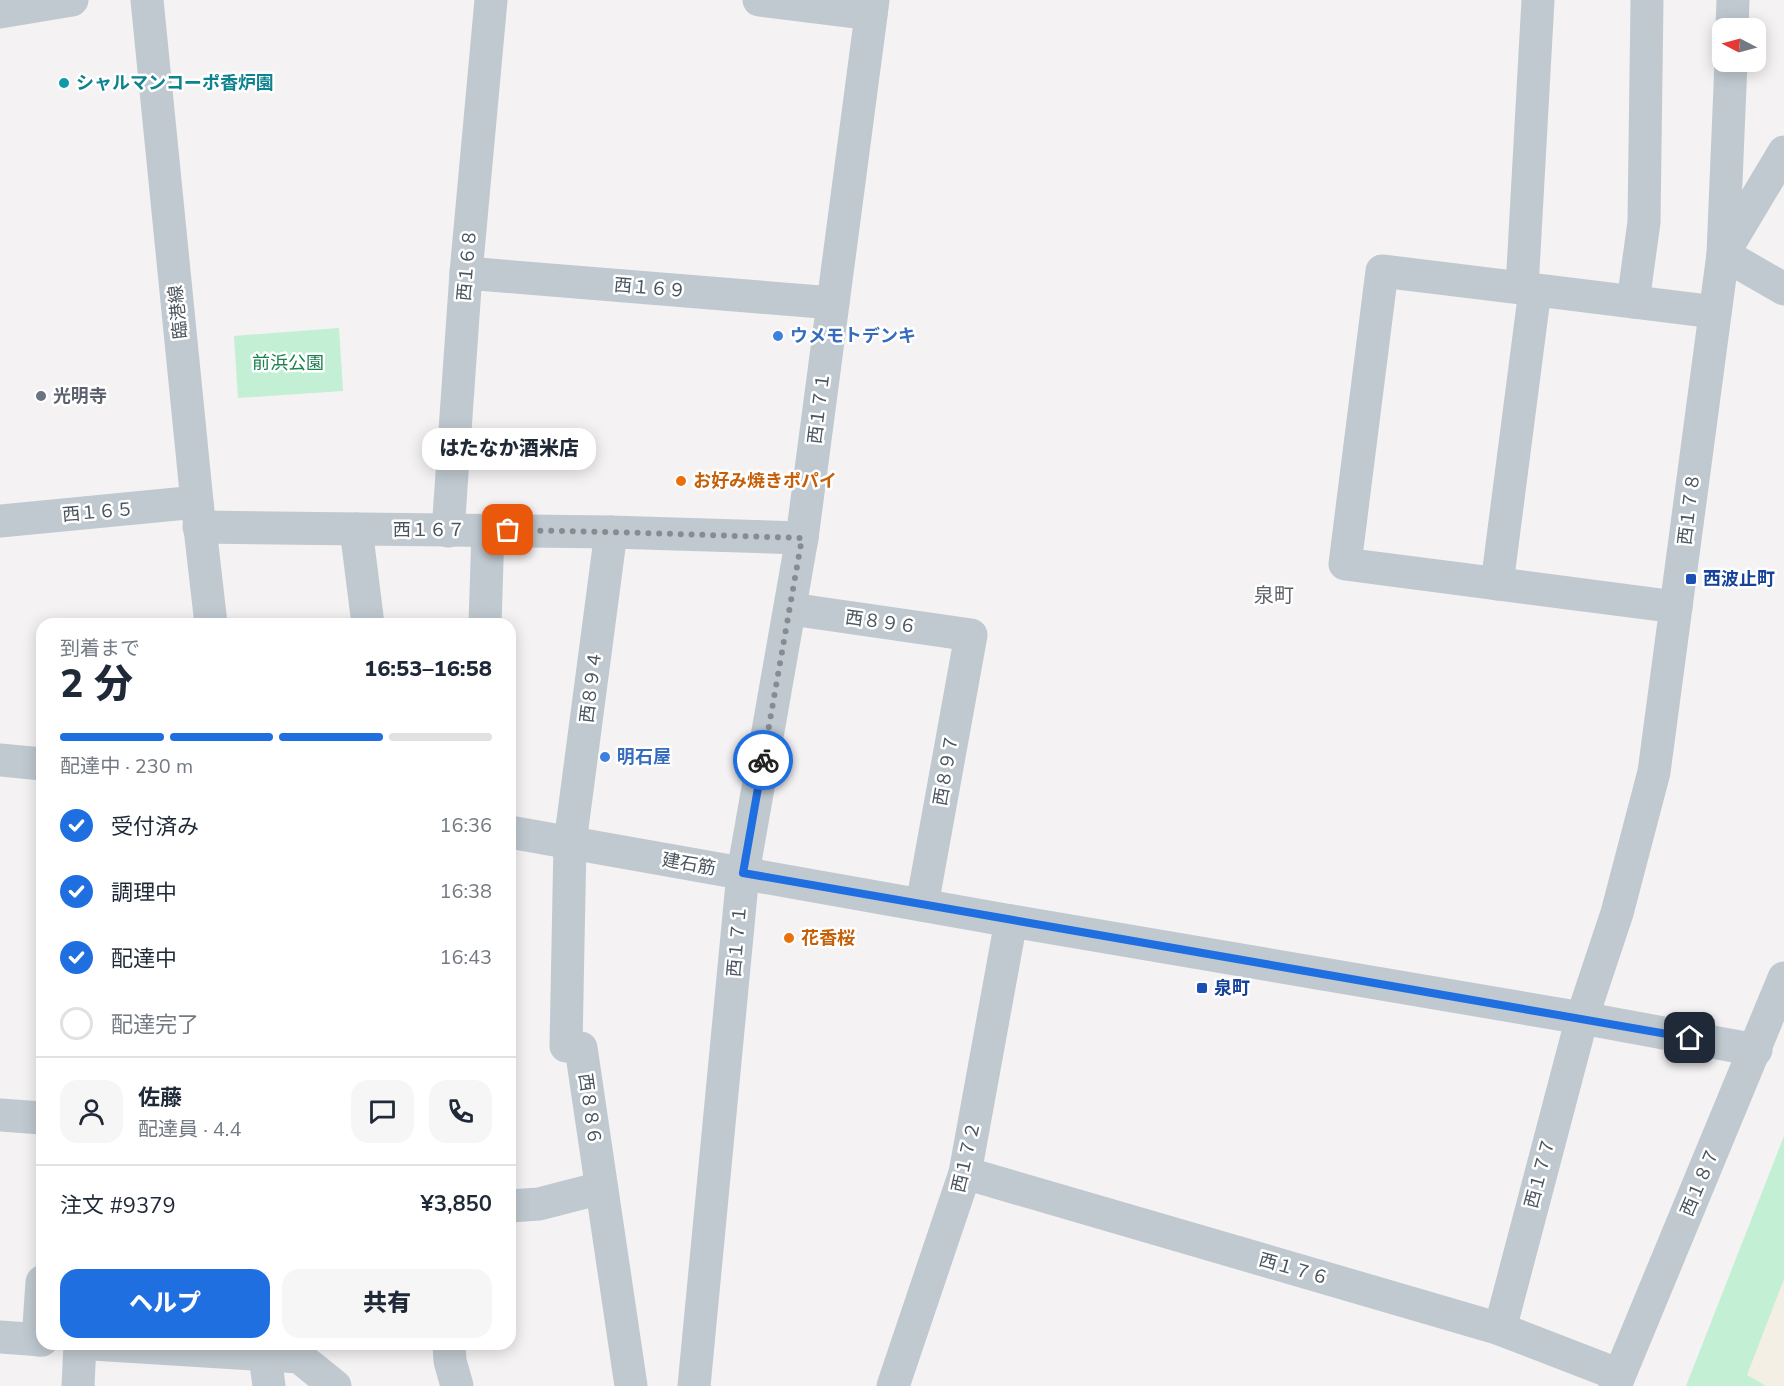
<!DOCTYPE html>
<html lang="ja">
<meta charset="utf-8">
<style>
:root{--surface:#fff;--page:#f6f6f7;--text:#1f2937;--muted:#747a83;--line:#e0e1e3;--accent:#1f6fe1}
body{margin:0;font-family:"Nunito Sans","Noto Sans JP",sans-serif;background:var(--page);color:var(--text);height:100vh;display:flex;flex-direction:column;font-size:22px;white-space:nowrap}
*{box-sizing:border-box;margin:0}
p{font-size:20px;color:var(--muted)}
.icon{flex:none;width:33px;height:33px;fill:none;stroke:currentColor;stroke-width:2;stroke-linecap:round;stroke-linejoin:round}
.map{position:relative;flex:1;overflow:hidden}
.details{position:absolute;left:36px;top:618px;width:480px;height:732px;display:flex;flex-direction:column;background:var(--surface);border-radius:18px;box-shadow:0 3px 15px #0003}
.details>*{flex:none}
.needle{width:39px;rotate:276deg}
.fabs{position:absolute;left:1712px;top:18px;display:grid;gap:12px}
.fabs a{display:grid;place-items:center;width:54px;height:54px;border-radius:12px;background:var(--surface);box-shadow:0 3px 15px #0003;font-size:30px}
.pin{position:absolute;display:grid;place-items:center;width:51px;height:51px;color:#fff;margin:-26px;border-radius:12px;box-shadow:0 3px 9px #0006}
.courier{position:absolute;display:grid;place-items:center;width:60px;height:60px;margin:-30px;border:4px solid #1f6fe1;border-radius:50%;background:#fff;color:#222;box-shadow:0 2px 8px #0007}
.bubble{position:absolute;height:42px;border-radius:18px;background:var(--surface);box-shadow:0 3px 15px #0003;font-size:20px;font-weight:800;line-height:42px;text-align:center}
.overview em{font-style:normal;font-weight:800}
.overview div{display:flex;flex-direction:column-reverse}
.overview{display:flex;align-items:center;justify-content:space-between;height:102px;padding:0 24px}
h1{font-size:39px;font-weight:800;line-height:45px}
.bar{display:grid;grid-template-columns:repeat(4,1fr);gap:9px 6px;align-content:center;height:72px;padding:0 24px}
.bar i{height:8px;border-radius:4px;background:var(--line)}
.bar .on{background:var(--accent)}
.bar p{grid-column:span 4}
.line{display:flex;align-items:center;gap:15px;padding:0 24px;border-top:2px solid var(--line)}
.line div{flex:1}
.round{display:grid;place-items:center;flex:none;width:63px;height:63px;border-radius:18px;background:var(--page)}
ol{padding:0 24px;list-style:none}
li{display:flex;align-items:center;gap:18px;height:66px}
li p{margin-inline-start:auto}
li .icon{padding:6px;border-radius:50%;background:var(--accent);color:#fff;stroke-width:4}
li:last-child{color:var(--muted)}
li i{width:33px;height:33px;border:3px solid var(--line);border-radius:50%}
.primary-button{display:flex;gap:12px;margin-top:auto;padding:12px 24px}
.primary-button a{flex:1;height:69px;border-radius:18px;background:var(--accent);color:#fff;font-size:24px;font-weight:800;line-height:69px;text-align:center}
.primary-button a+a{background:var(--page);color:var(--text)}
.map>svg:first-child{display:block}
.green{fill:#c3efd5}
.sand{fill:#f4efe4}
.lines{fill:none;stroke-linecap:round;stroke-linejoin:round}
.minor{stroke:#c0c9d0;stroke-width:33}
.done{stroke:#868c92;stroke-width:6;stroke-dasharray:0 10.8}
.route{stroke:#1f6fe1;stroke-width:8}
.culture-dot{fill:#0f9aa8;stroke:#fff;stroke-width:2}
.shop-dot{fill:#3f7fe0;stroke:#fff;stroke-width:2}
.worship-dot{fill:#6b7280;stroke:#fff;stroke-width:2}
.food-dot{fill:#e8710a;stroke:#fff;stroke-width:2}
.transit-dot{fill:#1a4fb4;stroke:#fff;stroke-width:2}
.labels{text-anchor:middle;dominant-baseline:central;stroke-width:5;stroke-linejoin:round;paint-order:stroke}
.culture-label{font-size:18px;font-weight:bold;fill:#0d838f;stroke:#fff;text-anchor:start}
.street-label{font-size:18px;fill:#4a555f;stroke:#fff}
.shop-label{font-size:18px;font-weight:bold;fill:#366cbe;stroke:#fff;text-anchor:start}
.park-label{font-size:18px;fill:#1a8150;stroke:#fff}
.worship-label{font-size:18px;font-weight:bold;fill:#5b616d;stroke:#fff;text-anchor:start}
.food-label{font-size:18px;font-weight:bold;fill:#c56008;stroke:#fff;text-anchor:start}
.transit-label{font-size:18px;font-weight:bold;fill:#164399;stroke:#fff;text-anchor:start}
.neighbourhood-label{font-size:20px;fill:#5e6267;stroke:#fff}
</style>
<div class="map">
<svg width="1784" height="1386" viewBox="0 0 1784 1386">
<rect width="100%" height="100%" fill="#f4f2f2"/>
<g class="green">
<polygon points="339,328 343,391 238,398 234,336"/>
<polygon points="1784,1136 1784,1386 1686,1386"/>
</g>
<polygon class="sand" points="1784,1279 1784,1386 1766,1386 1747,1375"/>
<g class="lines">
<g class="minor">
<polyline points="147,0 197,502 211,624"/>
<polyline points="759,0 871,14"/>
<polyline points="0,12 72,0"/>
<polyline points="1732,28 1733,0"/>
<polyline points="1784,152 1723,254 1784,289"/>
<polyline points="466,273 833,303"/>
<polyline points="1522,288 1538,0"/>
<polyline points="1633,302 1644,222 1647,0"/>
<polyline points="0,521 197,502"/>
<polyline points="199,527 611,532 802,538"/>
<polyline points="356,529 368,624"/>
<polyline points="448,531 466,273 491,0"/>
<polyline points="611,532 570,843 566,1046 581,1048 631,1386"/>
<polyline points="1497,584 1535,290"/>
<polyline points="1676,607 1345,564 1382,271 1715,312"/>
<polyline points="791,609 971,635 922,905"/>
<polyline points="485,624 488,530"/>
<polyline points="0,760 42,764"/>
<polyline points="510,832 1011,921 1582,1018 1756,1050"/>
<polyline points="0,1115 42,1118"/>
<polyline points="965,1173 1500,1329 1619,1375"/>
<polyline points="510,1206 539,1204 601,1188"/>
<polyline points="1500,1329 1582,1018 1617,913 1654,772 1723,254 1731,62"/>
<polyline points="0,1337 42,1340"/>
<polyline points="38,1340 42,1282"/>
<polyline points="93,1344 299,1357 335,1386"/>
<polyline points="449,1344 450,1361 457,1386"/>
<polyline points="265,1355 269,1386"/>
<polyline points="78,1386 80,1344"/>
<polyline points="694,1386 743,873 802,538 873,0"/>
<polyline points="893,1386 965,1173 1011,921"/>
<polyline points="1615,1386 1784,978"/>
</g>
</g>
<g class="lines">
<polyline class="done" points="508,530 611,532 802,538 763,760"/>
<polyline class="route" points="763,760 743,873 1690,1038"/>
</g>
<circle class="culture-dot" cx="64" cy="83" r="6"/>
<g class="shop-dot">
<circle cx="778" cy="336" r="6"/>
<circle cx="605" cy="757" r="6"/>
</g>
<circle class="worship-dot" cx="41" cy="396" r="6"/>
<g class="food-dot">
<circle cx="681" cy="481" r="6"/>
<circle cx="789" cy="938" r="6"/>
</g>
<g class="transit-dot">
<rect x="1685" y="573" width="12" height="12" rx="3"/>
<rect x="1196" y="982" width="12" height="12" rx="3"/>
</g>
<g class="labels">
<g class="culture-label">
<text x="76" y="83">シャルマンコーポ香炉園</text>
</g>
<g class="street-label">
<text transform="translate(467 265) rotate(-85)">西１６８</text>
<text transform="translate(650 288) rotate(5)">西１６９</text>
<text transform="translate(178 312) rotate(-96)">臨港線</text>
<text transform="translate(819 408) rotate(-83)">西１７１</text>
<text transform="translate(1689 509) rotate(-83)">西１７８</text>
<text transform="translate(98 512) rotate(-5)">西１６５</text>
<text x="429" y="530">西１６７</text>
<text transform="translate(881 622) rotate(8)">西８９６</text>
<text transform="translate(591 687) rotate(-83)">西８９４</text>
<text transform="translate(946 770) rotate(-80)">西８９７</text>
<text transform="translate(689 864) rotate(10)">建石筋</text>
<text transform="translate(737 941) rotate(-85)">西１７１</text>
<text transform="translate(590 1109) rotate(82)">西８８６</text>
<text transform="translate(966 1157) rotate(-77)">西１７２</text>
<text transform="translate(1540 1173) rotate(-75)">西１７７</text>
<text transform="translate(1700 1182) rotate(-67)">西１８７</text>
<text transform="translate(1294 1269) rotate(16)">西１７６</text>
</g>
<g class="shop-label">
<text x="790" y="336">ウメモトデンキ</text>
<text x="617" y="757">明石屋</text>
</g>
<g class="park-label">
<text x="288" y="363">前浜公園</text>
</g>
<g class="worship-label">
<text x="53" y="396">光明寺</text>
</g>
<g class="food-label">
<text x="693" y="481">お好み焼きポパイ</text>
<text x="801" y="938">花香桜</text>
</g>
<g class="transit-label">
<text x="1703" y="579">西波止町</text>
<text x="1214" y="988">泉町</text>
</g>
<g class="neighbourhood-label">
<text x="1274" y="595">泉町</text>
</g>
</g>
</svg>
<div class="fabs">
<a><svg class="needle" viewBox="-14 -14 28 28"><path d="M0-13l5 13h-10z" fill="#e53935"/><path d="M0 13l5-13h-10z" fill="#747a83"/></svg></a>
</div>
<div class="pin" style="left:508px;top:530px;background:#ea580c"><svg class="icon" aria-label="bag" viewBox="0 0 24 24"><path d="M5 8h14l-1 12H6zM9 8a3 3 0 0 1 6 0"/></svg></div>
<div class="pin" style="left:1690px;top:1038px;background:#1f2937"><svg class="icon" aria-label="home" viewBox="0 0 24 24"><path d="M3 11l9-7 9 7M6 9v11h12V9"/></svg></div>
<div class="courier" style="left:763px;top:760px"><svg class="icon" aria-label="bike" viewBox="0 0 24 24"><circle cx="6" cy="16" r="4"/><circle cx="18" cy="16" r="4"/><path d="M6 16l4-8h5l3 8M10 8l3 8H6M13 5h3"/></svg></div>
<div class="bubble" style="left:422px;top:428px;width:174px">はたなか酒米店</div>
<section class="details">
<div class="overview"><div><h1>2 分</h1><p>到着まで</p></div><em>16:53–16:58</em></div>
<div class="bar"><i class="on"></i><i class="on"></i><i class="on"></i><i></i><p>配達中 · 230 m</p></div>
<ol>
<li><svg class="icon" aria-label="check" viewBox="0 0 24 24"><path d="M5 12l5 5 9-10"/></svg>受付済み<p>16:36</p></li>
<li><svg class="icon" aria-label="check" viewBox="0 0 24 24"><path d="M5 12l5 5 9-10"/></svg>調理中<p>16:38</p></li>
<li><svg class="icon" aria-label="check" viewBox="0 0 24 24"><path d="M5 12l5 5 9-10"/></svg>配達中<p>16:43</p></li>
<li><i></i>配達完了</li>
</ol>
<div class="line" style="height:108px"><a class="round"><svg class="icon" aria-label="person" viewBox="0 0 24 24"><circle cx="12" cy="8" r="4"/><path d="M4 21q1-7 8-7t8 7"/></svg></a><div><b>佐藤</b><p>配達員 · 4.4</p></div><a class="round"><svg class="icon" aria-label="chat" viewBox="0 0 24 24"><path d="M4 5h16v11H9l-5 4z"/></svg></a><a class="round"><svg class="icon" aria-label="phone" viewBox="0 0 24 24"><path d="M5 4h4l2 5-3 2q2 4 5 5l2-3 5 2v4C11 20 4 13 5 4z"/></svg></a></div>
<div class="line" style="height:78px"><div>注文 #9379</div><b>¥3,850</b></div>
<div class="primary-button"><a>ヘルプ</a><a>共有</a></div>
</section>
</div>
